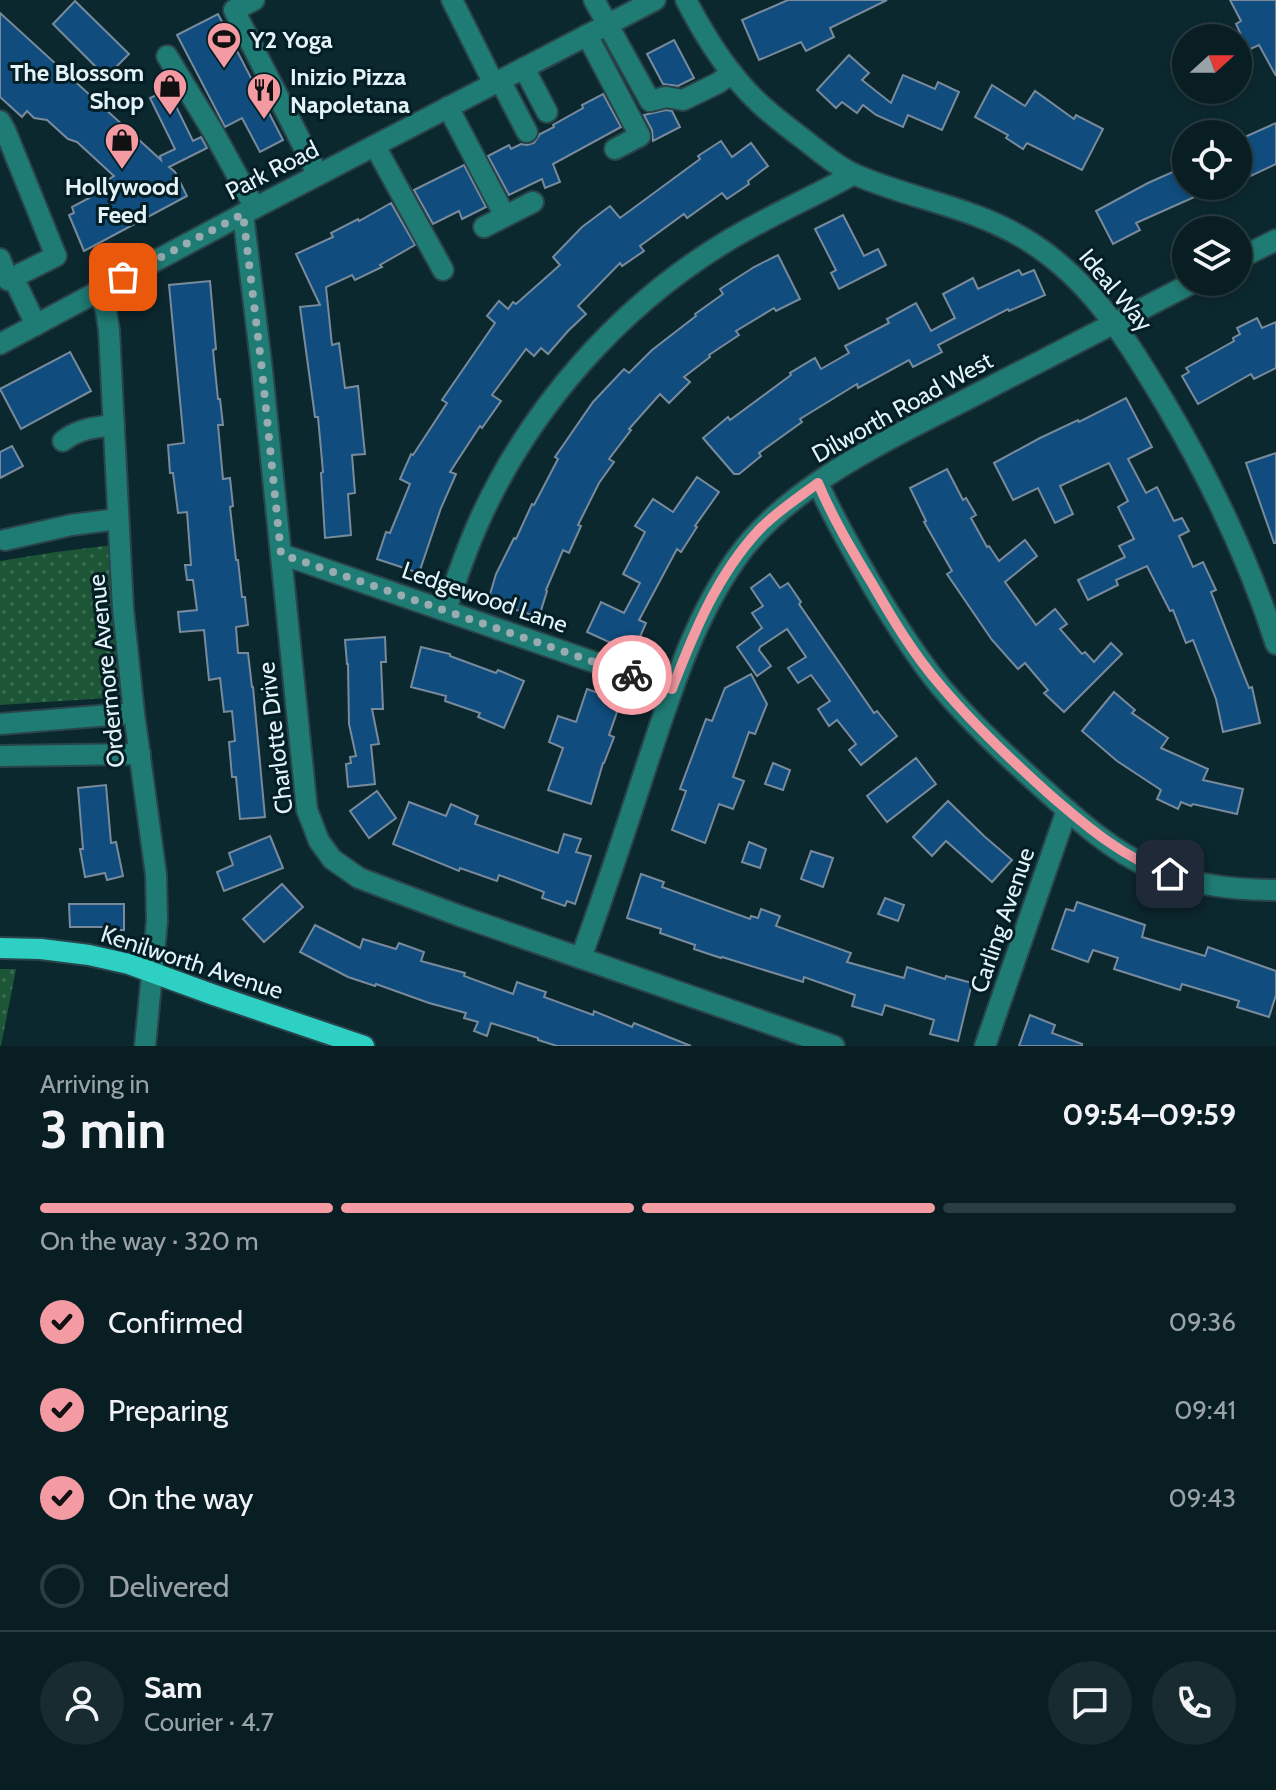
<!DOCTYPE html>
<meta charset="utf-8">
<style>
:root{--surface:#091e23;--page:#172b30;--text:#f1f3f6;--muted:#99a2a6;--line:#293c41;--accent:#f49aa3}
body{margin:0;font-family:Cabin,sans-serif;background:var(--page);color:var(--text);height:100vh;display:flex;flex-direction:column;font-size:30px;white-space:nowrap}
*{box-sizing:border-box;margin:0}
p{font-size:26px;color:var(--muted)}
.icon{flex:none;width:44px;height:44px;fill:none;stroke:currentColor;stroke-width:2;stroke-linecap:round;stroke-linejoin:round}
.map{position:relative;height:1046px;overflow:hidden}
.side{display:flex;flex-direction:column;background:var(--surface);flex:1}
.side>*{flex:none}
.needle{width:52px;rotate:69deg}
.fabs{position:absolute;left:1172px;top:24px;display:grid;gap:16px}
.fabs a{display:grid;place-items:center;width:80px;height:80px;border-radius:50%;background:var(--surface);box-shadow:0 4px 12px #0003,0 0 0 2px var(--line);font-size:40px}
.pin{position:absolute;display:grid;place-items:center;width:68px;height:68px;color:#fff;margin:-34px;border-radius:16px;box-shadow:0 4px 12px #0006}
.courier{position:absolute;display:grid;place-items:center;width:80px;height:80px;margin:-40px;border:6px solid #f49aa3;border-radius:50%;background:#fff;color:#222;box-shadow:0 2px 10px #0007}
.overview em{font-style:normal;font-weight:700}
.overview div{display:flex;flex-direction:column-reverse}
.overview{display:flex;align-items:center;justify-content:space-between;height:136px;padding:0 40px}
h1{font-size:52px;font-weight:700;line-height:60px}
.bar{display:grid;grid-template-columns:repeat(4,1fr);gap:12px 8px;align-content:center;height:96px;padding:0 40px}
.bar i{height:10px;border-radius:6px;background:var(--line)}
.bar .selected{background:var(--accent)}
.bar p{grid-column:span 4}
.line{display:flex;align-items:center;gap:20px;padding:0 40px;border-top:2px solid var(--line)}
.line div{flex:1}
.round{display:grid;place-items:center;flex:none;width:84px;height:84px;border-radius:42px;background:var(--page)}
ol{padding:0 40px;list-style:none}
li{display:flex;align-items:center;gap:24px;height:88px}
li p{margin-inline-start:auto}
li .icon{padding:8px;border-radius:50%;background:var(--accent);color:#111;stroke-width:4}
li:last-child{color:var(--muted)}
li i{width:44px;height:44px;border:4px solid var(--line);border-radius:50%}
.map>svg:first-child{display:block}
.grass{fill:url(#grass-dots)}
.building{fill:#104d7e;stroke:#788a9c;stroke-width:2}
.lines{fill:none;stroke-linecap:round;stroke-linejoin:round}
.minor-casing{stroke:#2a444b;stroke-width:24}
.major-casing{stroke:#2a444b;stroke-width:24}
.minor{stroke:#1f7c74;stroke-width:20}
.major{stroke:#2ed0c3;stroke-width:20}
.done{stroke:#98acb2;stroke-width:8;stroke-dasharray:0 14.4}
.route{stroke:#f49aa3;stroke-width:10}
.labels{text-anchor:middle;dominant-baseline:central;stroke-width:6;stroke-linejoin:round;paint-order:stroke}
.poi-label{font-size:24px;font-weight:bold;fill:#e4f3f8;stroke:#031e25;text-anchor:start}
.street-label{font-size:24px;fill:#e4f3f8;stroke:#031e25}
</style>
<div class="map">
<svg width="1276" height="1046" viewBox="0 0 1276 1046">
<defs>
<pattern id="grass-dots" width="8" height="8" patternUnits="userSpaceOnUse" patternTransform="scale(2)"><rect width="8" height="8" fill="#1c5636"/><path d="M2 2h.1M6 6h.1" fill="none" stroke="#3d6f54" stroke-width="1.8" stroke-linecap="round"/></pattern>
</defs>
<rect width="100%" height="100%" fill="#0c282f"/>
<g class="grass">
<polygon points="113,545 123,697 0,705 0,561 56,552"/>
<polygon points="0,969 16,969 1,1046 0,1046"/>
</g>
<g class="building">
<polygon points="788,0 887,0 830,28 834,37 806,51 801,42 759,60 742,20"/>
<polygon points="1230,0 1276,0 1276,76 1259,45 1248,50 1236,24 1241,21"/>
<polygon points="75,1 129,54 106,77 53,24"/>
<polygon points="0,13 161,160 160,156 175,149 150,98 168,90 193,141 201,137 207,148 169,167 175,172 187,196 84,251 69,215 74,213 72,207 93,196 99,185 114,176 77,142 68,139 47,120 34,118 27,111 22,117 0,97"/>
<polygon points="218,14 283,140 260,152 242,118 225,127 177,35"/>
<polygon points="674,40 694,78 678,86 663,84 647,54"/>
<polygon points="849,55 869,73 862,80 891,103 903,75 935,89 938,82 959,92 942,130 908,115 903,127 876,115 863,105 857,113 842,102 836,108 817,90"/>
<polygon points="992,85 1025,106 1035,91 1074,119 1076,115 1103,129 1082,170 1027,143 1023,149 1006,138 1008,135 975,117"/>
<polygon points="603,94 621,127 553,164 560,182 545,188 542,179 509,195 488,156 509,145 511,149 521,144 527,145 534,143 540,134 554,127 553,125 583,108 582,105"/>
<polygon points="666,110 672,111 680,127 653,141 652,130 644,115"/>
<polygon points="1276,123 1276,164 1242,180 1238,171 1238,140"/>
<polygon points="721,141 732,157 751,143 768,166 748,181 749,184 727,199 722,193 687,218 684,214 640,246 644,251 622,266 620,263 578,306 586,314 568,331 548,354 541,348 534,356 526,349 492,395 501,401 482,428 480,426 450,472 456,474 441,508 419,573 377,559 386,532 390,533 410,484 400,479 411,454 413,455 447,403 442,400 495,323 487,316 499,301 508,309 513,302 516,304 560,265 553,257 582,227 610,206 620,218 700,159 698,156"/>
<polygon points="464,165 486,207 462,219 459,211 433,224 414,190"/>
<polygon points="1186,166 1186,186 1219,186 1136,223 1140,230 1113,244 1096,211 1148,183"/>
<polygon points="391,203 415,245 380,265 382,267 355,280 352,275 326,287 332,345 339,343 345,388 358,386 365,454 352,455 355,493 348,494 351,535 325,538 321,473 323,472 318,417 315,417 300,307 320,305 296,254 333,237 331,233 358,219 359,221"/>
<polygon points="843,215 864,256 878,249 886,265 839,289 831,273 836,270 815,229"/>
<polygon points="778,255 800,299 776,311 774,308 736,331 739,335 709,355 710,357 684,377 690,382 669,403 660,394 629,429 631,430 609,459 614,462 599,483 578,525 581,526 569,553 563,550 546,590 547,591 539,617 488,601 496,574 514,538 516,539 532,504 534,505 558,459 555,457 593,402 624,369 629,373 652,350 696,316 695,314 723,294 720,289 754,267"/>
<polygon points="1019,270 1022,275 1034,270 1045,295 1009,311 1008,309 938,345 942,352 913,367 909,360 858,388 857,384 800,419 802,422 759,453 761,456 739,474 734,474 703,438 728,417 730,420 791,375 790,373 815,358 821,369 849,353 845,346 889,323 887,319 916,303 931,331 955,318 943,294 973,278 978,289"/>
<polygon points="210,281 216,349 213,350 218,399 220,399 223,425 218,425 223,479 230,478 233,506 230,507 236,560 238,560 242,597 245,597 248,625 236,627 238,653 248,653 252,687 253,687 265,817 240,819 236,777 232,777 229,742 235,741 232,711 224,712 220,678 209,680 204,630 180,632 178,612 197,610 193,580 187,580 185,565 191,565 187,512 178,513 173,473 170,473 168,445 184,443 169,285"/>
<polygon points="1257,318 1262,328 1276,322 1276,368 1254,379 1251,374 1198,404 1182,376 1189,372 1186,368 1234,341 1233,338 1240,334 1237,328"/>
<polygon points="70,352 91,391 21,429 0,389"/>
<polygon points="1126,398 1152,447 1128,459 1146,493 1157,487 1174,521 1182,518 1189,531 1179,536 1193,567 1203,562 1216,590 1211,592 1249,688 1252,687 1260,723 1223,732 1216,699 1193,640 1186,643 1173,610 1170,611 1147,566 1116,580 1118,585 1088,600 1078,580 1125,557 1119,546 1134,539 1118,507 1128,501 1109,463 1060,486 1073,514 1055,523 1038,488 1013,500 994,463 1040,438 1078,420 1079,422"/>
<polygon points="12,446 23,466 0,478 0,452"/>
<polygon points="1276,453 1276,543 1274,543 1246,463"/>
<polygon points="947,469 963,500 966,498 976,515 971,518 987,547 989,546 999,561 1025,540 1037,556 1005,582 1036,625 1055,609 1067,624 1060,629 1082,654 1085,652 1094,662 1111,643 1122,654 1064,712 1044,693 1048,690 1025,663 1018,669 992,640 947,574 952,571 924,522 926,521 910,488"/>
<polygon points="697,477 719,492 695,526 697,527 681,552 677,549 639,620 646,623 633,653 587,632 601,602 624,613 640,583 623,574 645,532 635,526 653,499 673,512"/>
<polygon points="770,574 780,588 788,583 801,602 799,604 874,713 877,711 897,736 861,765 849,750 856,744 837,720 829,726 818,709 830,701 811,675 798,683 788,668 806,657 787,629 760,647 759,650 771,666 757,676 737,647 762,628 752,613 763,606 751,588"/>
<polygon points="385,637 386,662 381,662 383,709 372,709 379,744 371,745 375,784 348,787 346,764 351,763 350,757 356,756 349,724 348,664 347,664 345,640"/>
<polygon points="421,647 450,654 450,656 496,673 498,670 524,681 504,728 478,717 480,713 445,701 446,696 411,687"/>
<polygon points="751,674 767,704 755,734 749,732 733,777 744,781 733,809 719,804 705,843 672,830 686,791 680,789 706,719 712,721 725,688"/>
<polygon points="587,689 621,701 609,735 614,737 604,763 603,763 591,804 548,790 563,748 549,742 558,716 576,722"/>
<polygon points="1114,692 1135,710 1132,713 1168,738 1161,748 1208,769 1203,780 1243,789 1237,814 1193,804 1191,806 1181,802 1178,809 1157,799 1161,790 1117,761 1082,731"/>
<polygon points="916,758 936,784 887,822 867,796"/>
<polygon points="773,763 790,770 783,790 765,784"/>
<polygon points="106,785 111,843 116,842 123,876 107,880 105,873 85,877 80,849 83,849 78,788"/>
<polygon points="377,791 396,818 369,838 350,811"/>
<polygon points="948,801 984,836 1012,860 992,882 946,841 932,856 913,837"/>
<polygon points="409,802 446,816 451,804 478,816 475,824 558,853 564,834 581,839 576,852 591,856 575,904 567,901 565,906 542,898 544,892 499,875 497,881 460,868 459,871 393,844"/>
<polygon points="270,836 283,868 224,891 217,872 233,865 229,853"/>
<polygon points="749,842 766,849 760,868 742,862"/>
<polygon points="811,851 833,858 823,887 801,879"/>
<polygon points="641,874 664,882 662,887 750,919 751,916 758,918 761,909 780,916 776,926 851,953 847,962 904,978 907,967 945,979 946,976 972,983 958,1041 930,1034 934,1020 885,1005 882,1015 852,1006 855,995 804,977 803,982 722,957 721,958 694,949 695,945 660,933 661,929 627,918"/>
<polygon points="282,884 303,907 264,942 243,919"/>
<polygon points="885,898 904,905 898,921 878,914"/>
<polygon points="1077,902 1145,925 1142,937 1205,956 1208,947 1276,971 1276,995 1269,1017 1237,1007 1239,1001 1182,984 1180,990 1114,969 1118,958 1093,950 1088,962 1052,949 1066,909 1074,911"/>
<polygon points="69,904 124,904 124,930 104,930 105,927 70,927"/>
<polygon points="315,925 360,948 363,939 396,949 399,943 424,952 421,961 465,973 464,976 513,994 517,982 525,985 546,992 544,997 593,1015 594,1011 632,1027 634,1023 691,1046 557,1046 538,1040 538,1038 491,1023 487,1036 474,1031 478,1022 464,1018 466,1013 429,1003 376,984 375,986 348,977 300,952"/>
<polygon points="1030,1015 1055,1025 1052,1033 1082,1044 1082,1046 1019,1046"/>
</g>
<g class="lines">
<g class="minor-casing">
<g id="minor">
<polyline points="254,0 234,10 318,175"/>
<polyline points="452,0 494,84"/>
<polyline points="594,0 650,101 666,97 683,100 718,83 732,73"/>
<path d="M686,0c19,37 42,74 73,103 15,14 31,26 47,38 15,12 32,26 50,34 55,24 117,32 169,64 65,39 102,101 140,164 45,76 84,157 111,241"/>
<polyline points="587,35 640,136 615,149"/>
<polyline points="167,56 215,135 255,208"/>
<polyline points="524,68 547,112"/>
<polyline points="500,80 527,132"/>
<polyline points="448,107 505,216"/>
<polyline points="0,121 5,130 56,256 8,280 0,259"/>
<polyline points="375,146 443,270"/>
<polyline points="243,214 262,370 307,810 319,841 332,859 359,878 460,916 834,1046"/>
<polyline points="484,227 533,202"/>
<polyline points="1238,259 1276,240"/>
<polyline points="13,277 36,325"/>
<polyline points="99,290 106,311 109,330 123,609 134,713 156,875 157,921 145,1046"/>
<polyline points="0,344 243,214 655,0"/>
<path d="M63,441c14,-12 33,-14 51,-16"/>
<path d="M818,483c15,35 35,68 54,102 21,35 42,69 68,101 33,39 70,73 108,107 31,28 64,58 103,75 39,17 83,22 125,22"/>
<polyline points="5,540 71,525 118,519"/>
<polyline points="281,554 672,689"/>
<path d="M446,610c10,-31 21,-62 34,-91 51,-112 139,-212 244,-276 42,-26 87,-45 130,-69"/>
<polyline points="0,724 134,713"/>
<polyline points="0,756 140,754"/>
<path d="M581,958c23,-64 45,-129 66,-194 24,-71 46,-144 89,-205 53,-76 162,-124 243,-166 71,-37 143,-74 215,-111"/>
<polyline points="985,1046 1067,810"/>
</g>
</g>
<g class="major-casing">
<polyline id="major" points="0,948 41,949 89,955 129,964 214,995 364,1046"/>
</g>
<use href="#minor" class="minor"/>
<use href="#major" class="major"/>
</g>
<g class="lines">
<polyline class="done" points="123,277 243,214 262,370 281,554 632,675"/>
<path class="route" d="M632,675l40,14c22,-57 45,-114 87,-159 17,-18 39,-32 59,-47 15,36 35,69 55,102 20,35 41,70 68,101 33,39 70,74 108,108 37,32 74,64 121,80"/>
</g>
<defs>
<g id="stadium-pin" transform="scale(1.8)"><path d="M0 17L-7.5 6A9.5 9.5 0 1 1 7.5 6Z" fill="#f49aa3" stroke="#031e25"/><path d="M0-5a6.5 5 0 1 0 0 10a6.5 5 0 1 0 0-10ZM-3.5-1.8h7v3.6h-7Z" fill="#111"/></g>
<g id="shop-pin" transform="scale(1.8)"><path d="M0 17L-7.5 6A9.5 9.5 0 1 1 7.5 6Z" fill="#f49aa3" stroke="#031e25"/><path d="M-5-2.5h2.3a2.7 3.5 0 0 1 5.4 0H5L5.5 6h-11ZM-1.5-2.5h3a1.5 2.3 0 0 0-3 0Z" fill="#111"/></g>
<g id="restaurant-pin" transform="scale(1.8)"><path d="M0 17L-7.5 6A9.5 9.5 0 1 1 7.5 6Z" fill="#f49aa3" stroke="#031e25"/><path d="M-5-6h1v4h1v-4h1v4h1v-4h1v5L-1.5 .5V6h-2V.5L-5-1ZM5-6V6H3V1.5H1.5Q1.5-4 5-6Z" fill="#111"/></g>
</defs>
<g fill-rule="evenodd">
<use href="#stadium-pin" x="224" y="39"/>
<use href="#shop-pin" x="170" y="86"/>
<use href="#restaurant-pin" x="264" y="90"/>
<use href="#shop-pin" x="122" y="140"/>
</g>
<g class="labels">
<g class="poi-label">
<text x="250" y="39">Y2 Yoga</text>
<text x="144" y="72" text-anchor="end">The Blossom<tspan x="144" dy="28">Shop</tspan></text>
<text x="290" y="76">Inizio Pizza<tspan x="290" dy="28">Napoletana</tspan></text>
<text x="122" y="186" text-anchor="middle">Hollywood<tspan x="122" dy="28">Feed</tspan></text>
</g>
<g class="street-label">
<text transform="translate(272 170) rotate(-27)">Park Road</text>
<text transform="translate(1116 290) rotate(50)">Ideal Way</text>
<text transform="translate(902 407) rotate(-29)">Dilworth Road West</text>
<text transform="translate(485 597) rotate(19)">Ledgewood Lane</text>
<text transform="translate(106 671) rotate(-96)">Ordermore Avenue</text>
<text transform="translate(275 738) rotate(-97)">Charlotte Drive</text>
<text transform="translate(1002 920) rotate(-71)">Carling Avenue</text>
<text transform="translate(192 962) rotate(18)">Kenilworth Avenue</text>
</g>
</g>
</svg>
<div class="fabs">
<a><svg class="needle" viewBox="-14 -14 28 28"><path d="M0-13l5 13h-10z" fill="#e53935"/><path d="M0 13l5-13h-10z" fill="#99a2a6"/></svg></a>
<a><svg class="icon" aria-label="locate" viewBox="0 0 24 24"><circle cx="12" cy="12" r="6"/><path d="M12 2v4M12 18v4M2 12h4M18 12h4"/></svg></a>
<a><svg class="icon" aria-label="layers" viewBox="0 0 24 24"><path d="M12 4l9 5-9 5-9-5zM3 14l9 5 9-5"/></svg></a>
</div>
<div class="pin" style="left:123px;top:277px;background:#ea580c"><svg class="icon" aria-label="bag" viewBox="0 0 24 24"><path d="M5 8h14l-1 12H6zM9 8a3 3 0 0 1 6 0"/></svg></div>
<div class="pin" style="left:1170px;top:874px;background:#1f2937"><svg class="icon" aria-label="home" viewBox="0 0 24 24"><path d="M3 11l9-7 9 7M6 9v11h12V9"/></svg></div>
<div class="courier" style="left:632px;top:675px"><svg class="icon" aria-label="bike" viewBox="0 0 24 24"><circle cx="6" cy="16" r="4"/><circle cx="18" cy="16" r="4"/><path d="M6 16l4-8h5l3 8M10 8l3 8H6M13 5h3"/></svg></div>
</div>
<section class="side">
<div class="overview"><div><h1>3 min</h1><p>Arriving in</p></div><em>09:54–09:59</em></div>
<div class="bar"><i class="selected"></i><i class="selected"></i><i class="selected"></i><i></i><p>On the way · 320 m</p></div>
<ol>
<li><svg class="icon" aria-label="check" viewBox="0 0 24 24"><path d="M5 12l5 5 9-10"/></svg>Confirmed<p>09:36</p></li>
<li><svg class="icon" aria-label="check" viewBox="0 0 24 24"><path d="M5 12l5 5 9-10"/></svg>Preparing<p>09:41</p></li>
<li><svg class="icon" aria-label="check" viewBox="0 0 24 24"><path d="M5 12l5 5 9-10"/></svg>On the way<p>09:43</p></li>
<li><i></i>Delivered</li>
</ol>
<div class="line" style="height:144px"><a class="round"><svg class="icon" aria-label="person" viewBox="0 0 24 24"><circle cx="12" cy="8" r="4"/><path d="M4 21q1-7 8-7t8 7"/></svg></a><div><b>Sam</b><p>Courier · 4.7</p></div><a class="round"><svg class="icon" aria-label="chat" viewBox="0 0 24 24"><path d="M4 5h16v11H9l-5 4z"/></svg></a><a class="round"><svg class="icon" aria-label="phone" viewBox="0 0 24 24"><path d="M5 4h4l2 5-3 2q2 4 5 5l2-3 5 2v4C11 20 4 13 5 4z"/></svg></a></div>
</section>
